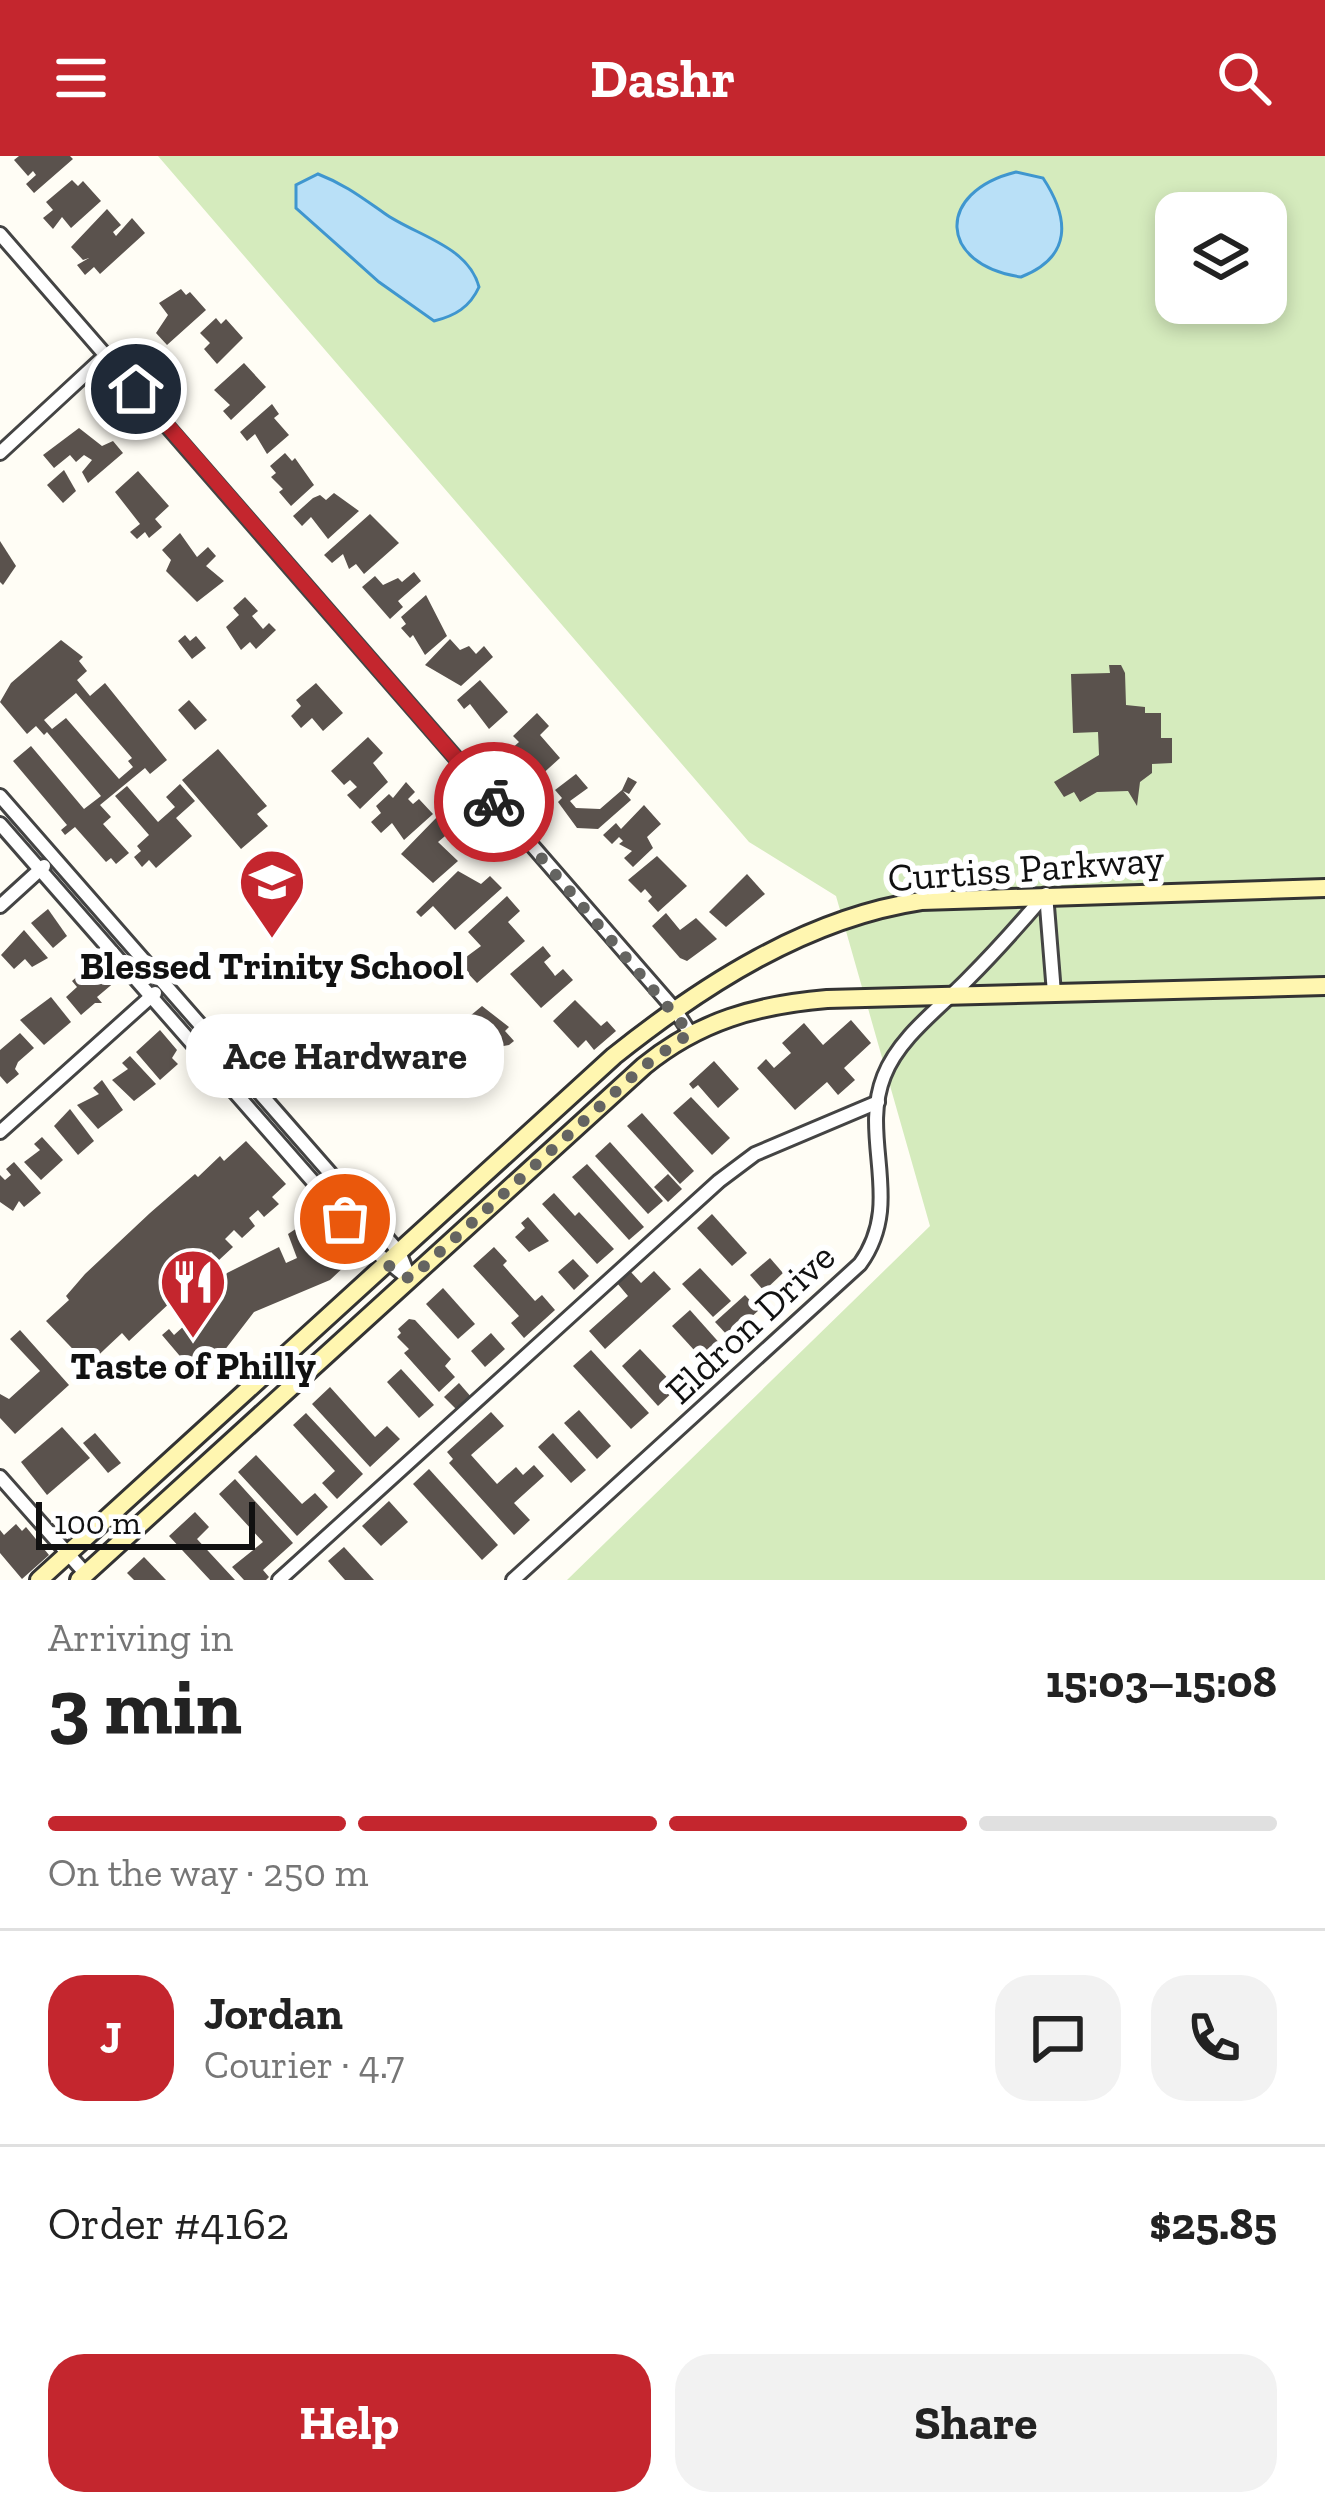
<!DOCTYPE html>
<meta charset="utf-8">
<style>
:root{--surface:#fff;--page:#f2f2f2;--text:#222;--muted:#767676;--line:#e0e0e0;--accent:#c4262e}
body{margin:0;font-family:"Zilla Slab",serif;background:var(--page);color:var(--text);height:100vh;display:flex;flex-direction:column;font-size:45px;white-space:nowrap}
*{box-sizing:border-box;margin:0}
p{font-size:39px;color:var(--muted)}
.icon{flex:none;width:66px;height:66px;fill:none;stroke:currentColor;stroke-width:2;stroke-linecap:round;stroke-linejoin:round}
.map{position:relative;height:1424px;overflow:hidden}
.drawer{display:flex;flex-direction:column;background:var(--surface);flex:1}
.drawer>*{flex:none}
.controls{position:absolute;left:1155px;top:36px;display:grid;gap:24px}
.controls a{display:grid;place-items:center;width:132px;height:132px;border-radius:24px;background:var(--surface);box-shadow:0 6px 18px #0003;font-size:60px}
.scale{position:absolute;left:36px;bottom:30px;width:219px;box-sizing:border-box;padding-left:12px;border:6px solid #111;border-top:0;font-size:33px;line-height:42px;white-space:nowrap;color:#111;-webkit-text-stroke:9px #fff;paint-order:stroke}
.pin{position:absolute;display:grid;place-items:center;width:102px;height:102px;color:#fff;margin:-51px;border:6px solid #fff;border-radius:50%;box-shadow:0 3px 12px #0007}
.courier{position:absolute;display:grid;place-items:center;width:120px;height:120px;margin:-60px;border:9px solid #c4262e;border-radius:50%;background:#fff;color:#222;box-shadow:0 3px 15px #0007}
.bubble{position:absolute;height:84px;border-radius:36px;background:var(--surface);box-shadow:0 6px 18px #0003;font-size:39px;font-weight:700;line-height:84px;text-align:center}
.head em{font-style:normal;font-weight:700}
.head div{display:flex;flex-direction:column-reverse}
.head{display:flex;align-items:center;justify-content:space-between;height:204px;padding:0 48px}
h1{font-size:78px;font-weight:700;line-height:90px}
.bar{display:grid;grid-template-columns:repeat(4,1fr);gap:18px 12px;align-content:center;height:144px;padding:0 48px}
.bar i{height:15px;border-radius:9px;background:var(--line)}
.bar .active{background:var(--accent)}
.bar p{grid-column:span 4}
.line{display:flex;align-items:center;gap:30px;padding:0 48px;border-top:3px solid var(--line)}
.line div{flex:1}
.round{display:grid;place-items:center;flex:none;width:126px;height:126px;border-radius:36px;background:var(--page)}
.button{display:flex;gap:24px;margin-top:auto;padding:24px 48px}
.button a{flex:1;height:138px;border-radius:36px;background:var(--accent);color:#fff;font-size:48px;font-weight:700;line-height:138px;text-align:center}
.button a+a{background:var(--page);color:var(--text)}
header{display:flex;justify-content:space-between;align-items:center;height:156px;padding:0 48px;background:var(--accent);color:#fff;font-size:54px;font-weight:700}
.map>svg:first-child{display:block}
.green{fill:#d5ebbd;fill-rule:evenodd}
.water{fill:#b9e0f7;stroke:#3f96cf;stroke-width:3}
.building{fill:#5a524d;fill-rule:evenodd}
.lines{fill:none;stroke-linecap:round;stroke-linejoin:round}
.minor-casing{stroke:#444;stroke-width:18}
.secondary-casing{stroke:#333;stroke-width:22}
.minor{stroke:#fff;stroke-width:12}
.secondary{stroke:#fff6b0;stroke-width:16}
.done{stroke:#646461;stroke-width:12;stroke-dasharray:0 21.6}
.route{stroke:#c4262e;stroke-width:15}
.labels{text-anchor:middle;dominant-baseline:central;stroke-width:12;stroke-linejoin:round;paint-order:stroke}
.street-label{font-size:39px;fill:#111;stroke:#fff}
.poi-label{font-size:39px;font-weight:bold;fill:#111;stroke:#fff}
</style>
<header><svg class="icon" aria-label="menu" viewBox="0 0 24 24"><path d="M4 6h16M4 12h16M4 18h16"/></svg>Dashr<svg class="icon" aria-label="search" viewBox="0 0 24 24"><circle cx="10" cy="10" r="6"/><path d="M15 15l6 6"/></svg></header>
<div class="map">
<svg width="1325" height="1424" viewBox="0 0 1325 1424">
<rect width="100%" height="100%" fill="#fffdf5"/>
<path class="green" d="M158,0h1167v1424h-758l363,-354 -94,-330 -87,-54zM1176,57h90v90h-90z"/>
<g class="water">
<path d="M1016,16l27,6c27,41 29,79 -22,99 -83,-12 -86,-85 -5,-105z"/>
<path d="M318,18c26,10 43,23 66,39 30,22 84,32 95,74 -9,20 -24,29 -45,34l-55,-39 -83,-74v-23z"/>
</g>
<g class="building">
<polygon points="19,0 70,0 73,3 34,37 26,28 36,19 33,15 28,20 14,4"/>
<polygon points="72,24 78,30 83,25 101,45 71,72 62,61 53,73 43,62 53,54 46,46"/>
<polygon points="107,53 121,69 113,76 116,80 132,62 145,77 100,118 94,111 85,119 77,109 89,102 83,104 71,91"/>
<polygon points="181,133 186,139 190,136 206,154 167,189 156,177 168,159 159,147"/>
<polygon points="216,162 221,168 226,163 243,182 217,208 204,193 210,187 200,177"/>
<polygon points="244,207 266,231 231,264 223,255 230,249 214,234"/>
<polygon points="272,248 279,258 274,262 289,279 267,298 255,278 247,285 240,276"/>
<polygon points="79,272 102,290 113,285 123,297 88,327 82,316 92,304 84,299 76,306 70,299 54,312 43,299"/>
<polygon points="285,297 292,305 295,302 314,329 291,350 279,336 283,333 271,321 276,317 270,310"/>
<polygon points="64,314 76,335 63,347 47,329"/>
<polygon points="138,315 169,350 155,363 162,371 149,382 145,376 137,383 130,376 140,368 115,336"/>
<polygon points="334,337 359,355 328,383 311,361 302,370 293,360 313,342 320,339 326,344"/>
<polygon points="370,358 399,387 364,418 356,408 349,413 343,398 332,407 324,399"/>
<polygon points="180,377 197,401 208,391 216,400 206,410 224,425 197,446 166,415 171,404 162,394"/>
<polygon points="0,385 16,410 3,429 0,426"/>
<polygon points="414,416 421,425 398,445 403,451 390,463 362,431 375,420 383,429 398,422 402,426"/>
<polygon points="426,439 447,480 425,499 413,479 410,482 401,472 406,468 401,461"/>
<polygon points="245,441 258,455 252,460 263,473 269,467 276,474 256,493 250,486 241,494 226,471 239,459 233,452"/>
<polygon points="185,479 190,485 196,480 206,492 192,503 178,485"/>
<polygon points="450,483 460,494 469,490 476,498 484,490 493,501 461,530 425,509"/>
<path d="M61,484l22,17 -4,4 8,10 -10,9 13,16 15,-13 62,77 -17,14 -5,-6 -45,37 11,12 -8,7 26,29 -13,11 -5,-6 -5,4 -31,-35 -10,8 -4,-5 6,-5 -54,-64 18,-15 53,63 17,-13 -54,-64 -3,3 -8,-9 -9,8 -27,-32 11,-19zM76,537l56,65 -4,3 5,6 -14,12 -53,-61 -14,11 -8,-9z"/>
<polygon points="1109,509 1121,509 1125,517 1126,549 1145,551 1145,557 1161,557 1161,582 1172,582 1172,607 1152,608 1152,617 1140,626 1137,650 1128,635 1097,636 1080,646 1074,636 1064,641 1054,626 1099,599 1098,576 1073,577 1071,518 1110,517"/>
<polygon points="480,524 508,556 489,573 470,548 464,553 457,544"/>
<polygon points="316,527 343,557 323,575 312,562 301,572 291,560 301,550 296,544"/>
<polygon points="189,544 207,564 195,574 178,554"/>
<polygon points="537,557 549,570 540,579 560,602 538,622 510,594 519,586 513,580"/>
<polygon points="368,581 383,597 373,607 388,626 360,653 347,639 357,631 350,624 344,629 331,615"/>
<polygon points="218,593 267,650 257,658 268,670 241,693 182,624"/>
<polygon points="576,618 588,632 570,645 576,652 600,653 622,634 628,621 637,626 629,638 623,635 631,644 598,673 577,672 558,646 562,642 555,634"/>
<polygon points="406,626 415,636 408,643 413,648 419,643 433,658 404,684 392,667 381,677 371,666 381,657 376,650 389,638 393,642"/>
<polygon points="180,628 195,645 176,662 192,680 156,712 149,704 142,711 134,701 141,695 137,690 149,679 115,640 127,630 158,666 175,651 166,641"/>
<polygon points="644,649 661,668 647,681 653,692 633,711 624,702 632,695 619,688 623,685 619,681 612,688 603,679 616,667 621,673"/>
<polygon points="438,660 451,675 438,686 458,705 433,727 401,698"/>
<polygon points="657,700 687,730 658,756 648,745 652,741 645,733 641,737 628,724"/>
<polygon points="458,715 481,728 490,720 502,732 455,774 433,750 421,761 416,756"/>
<polygon points="747,718 765,738 726,771 709,756"/>
<polygon points="507,740 520,755 508,766 525,785 477,827 458,807 481,790 468,776"/>
<polygon points="48,753 67,780 53,792 31,767"/>
<polygon points="666,757 680,774 696,762 717,783 687,805 680,802 652,770"/>
<polygon points="24,774 48,802 32,811 25,803 14,813 1,799"/>
<polygon points="543,790 551,800 544,806 553,817 555,820 563,813 573,824 541,852 510,818"/>
<polygon points="97,803 116,825 97,841 102,847 95,847 81,859 66,841 77,831 72,825"/>
<polygon points="51,841 71,866 44,889 20,864"/>
<polygon points="575,844 601,870 607,865 616,875 594,894 586,884 578,892 553,865"/>
<polygon points="482,850 509,871 505,875 514,885 509,889 498,891 470,860"/>
<polygon points="851,864 871,887 844,912 855,924 838,939 827,926 795,954 757,912 766,903 774,912 791,897 782,887 804,867 823,889"/>
<polygon points="160,874 177,894 172,902 178,908 160,924 136,896"/>
<polygon points="20,877 34,892 18,906 15,913 19,918 7,928 0,920 0,894"/>
<polygon points="130,900 156,928 134,945 112,924 128,913 122,907"/>
<polygon points="714,905 739,933 718,952 698,929 693,933 689,928"/>
<polygon points="102,924 123,954 98,973 77,949 99,938 93,932"/>
<polygon points="691,941 730,982 712,999 673,957"/>
<polygon points="70,953 94,985 78,999 54,970"/>
<polygon points="642,957 694,1015 680,1028 627,970"/>
<polygon points="42,981 63,1004 41,1024 24,1006 40,994 34,988"/>
<polygon points="246,985 286,1028 272,1041 279,1048 264,1061 258,1054 249,1062 255,1070 242,1082 234,1074 225,1083 233,1091 219,1104 211,1096 197,1109 204,1116 183,1136 175,1128 167,1135 174,1143 129,1185 122,1177 88,1209 46,1165 69,1144 66,1140 85,1118 150,1057 195,1018 198,1021 220,1000 224,1005"/>
<polygon points="610,986 663,1045 648,1058 595,1000"/>
<polygon points="14,1006 41,1037 24,1051 19,1045 13,1055 0,1046 0,1019 5,1024 11,1019 6,1013"/>
<polygon points="587,1008 644,1071 629,1084 572,1021"/>
<polygon points="668,1018 682,1033 668,1046 654,1031"/>
<polygon points="554,1037 575,1060 579,1056 614,1093 597,1108 542,1048"/>
<polygon points="326,1053 362,1094 330,1124 254,1156 224,1195 196,1219 162,1179 169,1173 174,1179 195,1160 227,1117 279,1091 286,1107 297,1102 288,1078"/>
<polygon points="712,1058 747,1097 732,1110 697,1072"/>
<polygon points="528,1061 549,1085 529,1096 515,1081 525,1072 521,1067"/>
<polygon points="494,1091 507,1105 503,1109 535,1145 542,1139 555,1154 524,1182 511,1167 519,1160 473,1110"/>
<polygon points="770,1102 783,1117 764,1135 750,1119"/>
<polygon points="573,1103 589,1120 574,1134 558,1116"/>
<polygon points="700,1112 731,1145 713,1161 682,1128"/>
<polygon points="630,1115 641,1127 654,1115 671,1133 605,1193 589,1175 628,1140 617,1127"/>
<polygon points="443,1132 475,1168 458,1183 426,1148"/>
<polygon points="745,1139 759,1154 729,1181 715,1166"/>
<polygon points="690,1154 723,1191 706,1207 672,1170"/>
<polygon points="409,1163 415,1164 451,1203 445,1210 455,1221 439,1236 404,1197 409,1193 397,1181 401,1177 398,1173"/>
<polygon points="20,1174 69,1229 15,1278 0,1262 0,1238 9,1243 40,1215 10,1183"/>
<polygon points="491,1177 505,1193 485,1211 471,1195"/>
<polygon points="640,1193 677,1232 658,1250 622,1210"/>
<polygon points="591,1194 649,1257 631,1273 573,1210"/>
<polygon points="401,1213 434,1249 419,1262 387,1226"/>
<polygon points="459,1227 472,1242 458,1255 444,1241"/>
<polygon points="330,1231 375,1281 387,1270 400,1283 370,1311 312,1248"/>
<polygon points="579,1254 611,1290 597,1303 564,1267"/>
<polygon points="491,1256 504,1270 471,1299 497,1328 516,1311 523,1319 534,1309 544,1320 514,1347 530,1364 514,1379 449,1307 453,1303 447,1296"/>
<polygon points="306,1257 363,1318 337,1343 322,1327 335,1315 293,1269"/>
<polygon points="62,1271 90,1302 47,1339 21,1306"/>
<polygon points="95,1277 121,1307 108,1317 83,1287"/>
<polygon points="553,1277 586,1314 571,1327 538,1291"/>
<polygon points="256,1299 302,1348 315,1337 328,1351 297,1380 238,1316"/>
<polygon points="429,1313 498,1389 482,1404 413,1328"/>
<polygon points="235,1323 293,1387 263,1414 269,1421 266,1424 244,1424 232,1411 263,1386 219,1338"/>
<polygon points="389,1345 408,1366 381,1390 362,1370"/>
<polygon points="195,1356 209,1371 197,1383 235,1424 210,1424 169,1380"/>
<polygon points="16,1368 22,1375 26,1371 49,1399 22,1423 0,1397 0,1374 4,1379"/>
<polygon points="344,1391 374,1424 345,1424 328,1405"/>
<polygon points="144,1401 166,1424 134,1424 127,1417"/>
</g>
<g class="lines">
<g class="minor-casing">
<g id="minor">
<polyline points="0,78 676,855 690,877"/>
<polyline points="0,297 106,199"/>
<polyline points="0,640 399,1096 410,1123"/>
<polyline points="0,668 373,1094 408,1122"/>
<polyline points="1046,738 1054,837"/>
<polyline points="0,750 44,710"/>
<polyline points="0,976 155,837"/>
<polyline points="0,1321 86,1418"/>
<polyline points="279,1424 719,1025 755,998 878,946"/>
<path d="M513,1424l347,-316c45,-62 -1,-125 24,-188 15,-39 56,-68 84,-97 26,-26 51,-54 75,-82"/>
</g>
</g>
<g class="secondary-casing">
<g id="secondary">
<path d="M39,1424l575,-524c89,-71 193,-138 307,-155l404,-13"/>
<path d="M79,1424l565,-514c55,-45 113,-61 183,-67l498,-13"/>
</g>
</g>
<use href="#minor" class="minor"/>
<use href="#secondary" class="secondary"/>
</g>
<g class="lines">
<polyline class="done" points="345,1063 386,1108 410,1123 644,910 690,877 494,646"/>
<polyline class="route" points="136,233 494,646"/>
</g>
<defs>
<g id="school-pin" transform="scale(3.45)"><path d="M0 17L-7.5 6A9.5 9.5 0 1 1 7.5 6Z" fill="#c4262e" stroke="#fff"/><path d="M0-5L7-2L0 1L-7-2ZM-4 1L0 2.5L4 1V4Q0 6-4 4Z" fill="#fff"/></g>
<g id="restaurant-pin" transform="scale(3.45)"><path d="M0 17L-7.5 6A9.5 9.5 0 1 1 7.5 6Z" fill="#c4262e" stroke="#fff"/><path d="M-5-6h1v4h1v-4h1v4h1v-4h1v5L-1.5 .5V6h-2V.5L-5-1ZM5-6V6H3V1.5H1.5Q1.5-4 5-6Z" fill="#fff"/></g>
</defs>
<g fill-rule="evenodd">
<use href="#school-pin" x="272" y="726"/>
<use href="#restaurant-pin" x="193" y="1126"/>
</g>
<g class="labels">
<g class="street-label">
<text transform="translate(1026 712) rotate(-4)">Curtiss Parkway</text>
<text transform="translate(750 1167) rotate(-43)">Eldron Drive</text>
</g>
<g class="poi-label">
<text x="272" y="809">Blessed Trinity School</text>
<text x="193" y="1209">Taste of Philly</text>
</g>
</g>
</svg>
<div class="controls">
<a><svg class="icon" aria-label="layers" viewBox="0 0 24 24"><path d="M12 4l9 5-9 5-9-5zM3 14l9 5 9-5"/></svg></a>
</div>
<div class="scale">100 m</div>
<div class="pin" style="left:345px;top:1063px;background:#ea580c"><svg class="icon" aria-label="bag" viewBox="0 0 24 24"><path d="M5 8h14l-1 12H6zM9 8a3 3 0 0 1 6 0"/></svg></div>
<div class="pin" style="left:136px;top:233px;background:#1f2937"><svg class="icon" aria-label="home" viewBox="0 0 24 24"><path d="M3 11l9-7 9 7M6 9v11h12V9"/></svg></div>
<div class="courier" style="left:494px;top:646px"><svg class="icon" aria-label="bike" viewBox="0 0 24 24"><circle cx="6" cy="16" r="4"/><circle cx="18" cy="16" r="4"/><path d="M6 16l4-8h5l3 8M10 8l3 8H6M13 5h3"/></svg></div>
<div class="bubble" style="left:186px;top:858px;width:318px">Ace Hardware</div>
</div>
<section class="drawer">
<div class="head"><div><h1>3 min</h1><p>Arriving in</p></div><em>15:03–15:08</em></div>
<div class="bar"><i class="active"></i><i class="active"></i><i class="active"></i><i></i><p>On the way · 250 m</p></div>
<div class="line" style="height:216px"><b class="round" style="background:var(--accent);color:#fff">J</b><div><b>Jordan</b><p>Courier · 4.7</p></div><a class="round"><svg class="icon" aria-label="chat" viewBox="0 0 24 24"><path d="M4 5h16v11H9l-5 4z"/></svg></a><a class="round"><svg class="icon" aria-label="phone" viewBox="0 0 24 24"><path d="M5 4h4l2 5-3 2q2 4 5 5l2-3 5 2v4C11 20 4 13 5 4z"/></svg></a></div>
<div class="line" style="height:156px"><div>Order #4162</div><b>$25.85</b></div>
<div class="button"><a>Help</a><a>Share</a></div>
</section>
